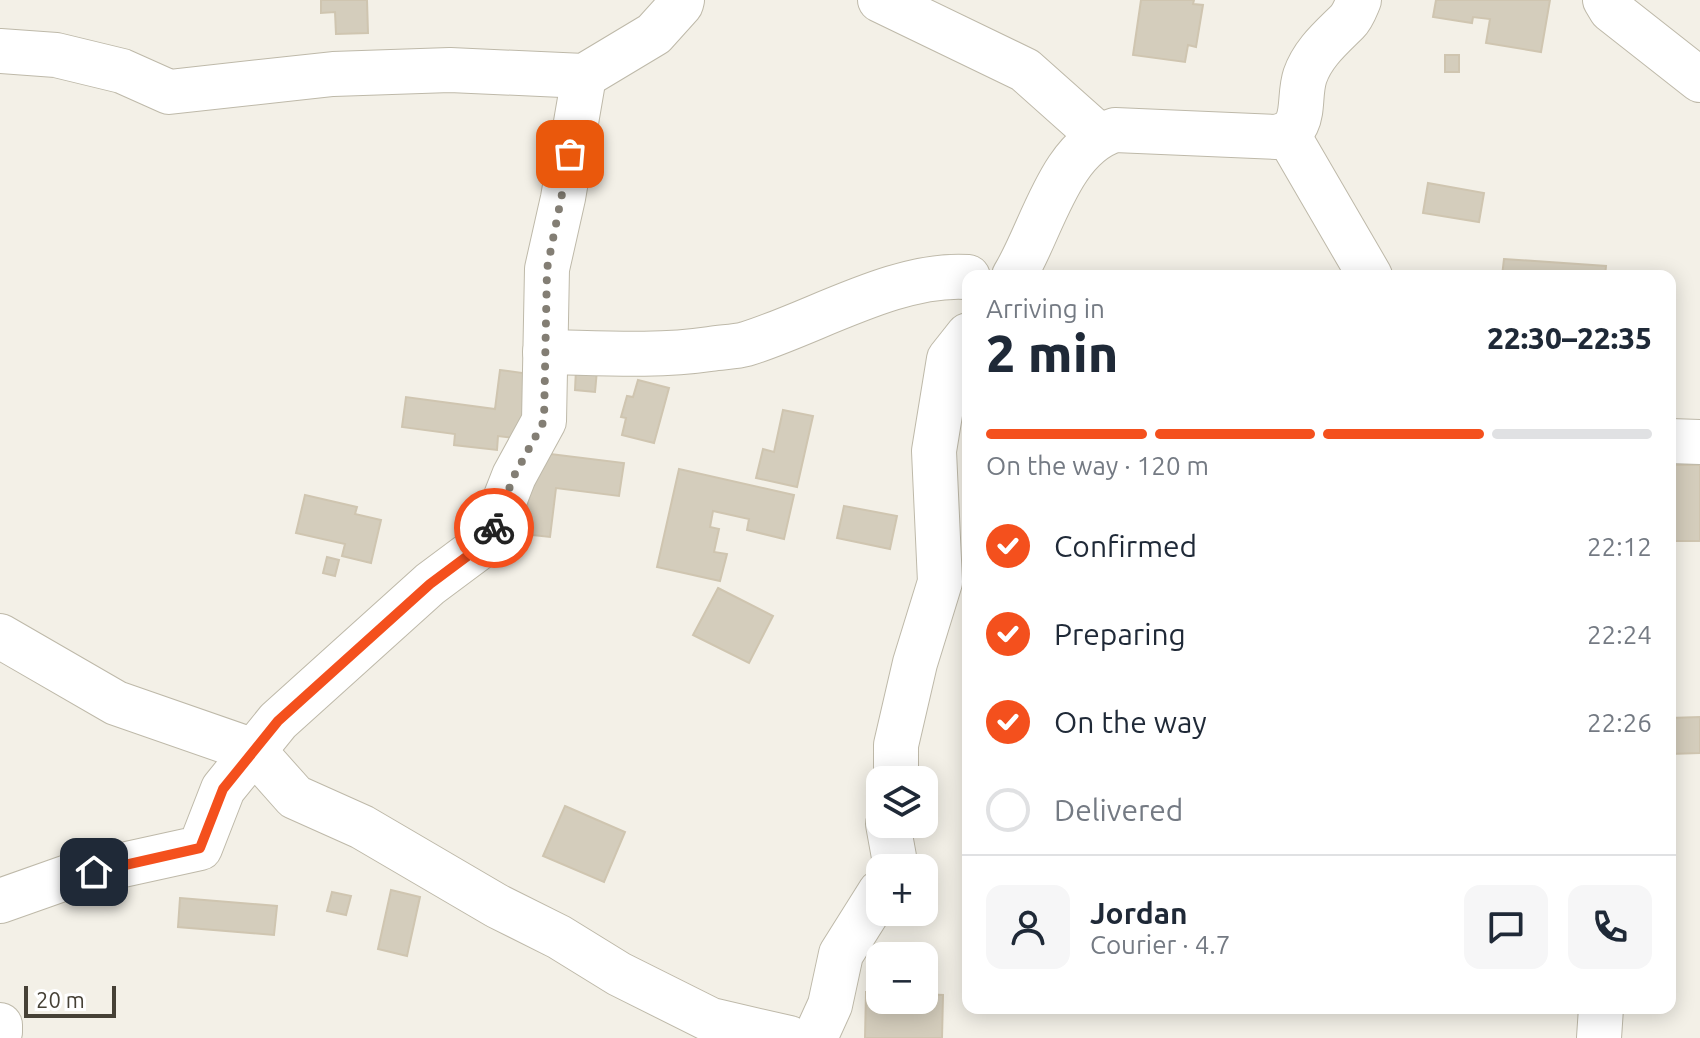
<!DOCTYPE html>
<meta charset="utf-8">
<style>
:root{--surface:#fff;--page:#f6f6f7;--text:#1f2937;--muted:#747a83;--line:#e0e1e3;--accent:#f4501d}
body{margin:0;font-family:Ubuntu,sans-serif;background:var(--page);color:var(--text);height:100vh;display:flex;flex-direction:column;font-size:30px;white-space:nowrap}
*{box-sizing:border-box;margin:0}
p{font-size:26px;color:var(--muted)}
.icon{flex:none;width:44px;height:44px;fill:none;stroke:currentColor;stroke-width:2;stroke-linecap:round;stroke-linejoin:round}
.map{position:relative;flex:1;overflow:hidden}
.panel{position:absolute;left:962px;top:270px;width:714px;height:744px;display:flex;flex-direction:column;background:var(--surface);border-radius:16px;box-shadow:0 4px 20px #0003}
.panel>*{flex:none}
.tools{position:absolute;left:866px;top:766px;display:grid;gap:16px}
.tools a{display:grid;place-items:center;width:72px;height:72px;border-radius:16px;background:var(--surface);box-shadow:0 4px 20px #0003;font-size:40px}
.scale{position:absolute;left:24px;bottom:20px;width:92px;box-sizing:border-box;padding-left:8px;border:4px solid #464136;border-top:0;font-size:22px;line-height:28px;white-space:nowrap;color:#464136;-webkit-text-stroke:6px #fff;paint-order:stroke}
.pin{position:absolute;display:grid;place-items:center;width:68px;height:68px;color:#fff;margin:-34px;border-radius:16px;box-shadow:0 4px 12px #0006}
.courier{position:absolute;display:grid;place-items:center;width:80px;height:80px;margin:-40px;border:6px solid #f4501d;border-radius:50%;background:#fff;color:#222;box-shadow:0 2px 10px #0007}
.head em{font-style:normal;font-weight:800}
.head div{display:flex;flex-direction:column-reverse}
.head{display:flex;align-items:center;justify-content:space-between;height:136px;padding:0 24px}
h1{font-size:52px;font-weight:800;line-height:60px}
.bar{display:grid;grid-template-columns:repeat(4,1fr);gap:12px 8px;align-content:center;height:96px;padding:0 24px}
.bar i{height:10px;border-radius:6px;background:var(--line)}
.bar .active{background:var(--accent)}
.bar p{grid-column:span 4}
.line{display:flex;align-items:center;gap:20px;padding:0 24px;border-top:2px solid var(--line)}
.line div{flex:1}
.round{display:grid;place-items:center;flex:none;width:84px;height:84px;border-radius:16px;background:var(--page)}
ol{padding:0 24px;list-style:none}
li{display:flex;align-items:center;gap:24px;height:88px}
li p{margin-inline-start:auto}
li .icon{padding:8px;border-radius:50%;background:var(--accent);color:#fff;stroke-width:4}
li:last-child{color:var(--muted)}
li i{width:44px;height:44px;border:4px solid var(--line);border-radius:50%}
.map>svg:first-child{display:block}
.building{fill:#d4cdbc;stroke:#cfc5b0;stroke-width:2}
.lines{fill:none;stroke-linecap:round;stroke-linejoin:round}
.minor-casing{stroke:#beb9a9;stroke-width:46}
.minor{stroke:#fff;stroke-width:44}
.done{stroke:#837e74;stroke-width:8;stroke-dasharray:0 14.4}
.route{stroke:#f4501d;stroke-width:10}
</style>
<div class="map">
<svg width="1700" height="1038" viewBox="0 0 1700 1038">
<rect width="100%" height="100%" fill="#f3f0e7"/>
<g class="building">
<polygon points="321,0 367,0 368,33 336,34 335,12 321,13"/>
<polygon points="1141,0 1194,0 1193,4 1203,5 1196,47 1188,45 1185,62 1133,55"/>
<polygon points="1436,0 1550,0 1541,52 1486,43 1490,19 1473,17 1472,23 1433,17"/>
<rect x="1445" y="55" width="14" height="17"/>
<polygon points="1428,183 1484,193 1479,222 1423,213"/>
<polygon points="1504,259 1606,266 1605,276 1502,276"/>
<polygon points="576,369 597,370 595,392 575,390"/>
<polygon points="500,370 530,374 522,439 498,436 497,450 454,445 455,434 402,427 406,397 495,409"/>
<polygon points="638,380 669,388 654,443 622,435 626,418 621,417 627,396 633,397"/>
<polygon points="783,410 813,416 797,487 756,478 763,449 774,452"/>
<polygon points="534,452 624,463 619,496 556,488 550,537 524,534"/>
<rect x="1670" y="465" width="30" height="76"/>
<polygon points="679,469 794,495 784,539 747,530 749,519 713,511 710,527 719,529 714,552 727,554 720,581 657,567"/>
<polygon points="305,495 357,507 355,514 381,520 371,563 342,556 345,544 296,533"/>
<polygon points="844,506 897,516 890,549 837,538"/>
<polygon points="327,557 339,560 335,576 323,573"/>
<polygon points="718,588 773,616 749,663 693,635"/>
<polygon points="1700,717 1700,753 1670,754 1670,718"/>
<polygon points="565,806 625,832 604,882 543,856"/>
<polygon points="391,890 420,897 407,956 378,949"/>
<polygon points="332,892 351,896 346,915 327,911"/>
<polygon points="180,898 277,906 274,935 178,927"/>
<polygon points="866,992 880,992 880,1000 924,1000 924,994 943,995 942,1038 865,1038"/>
</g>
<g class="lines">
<g class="minor-casing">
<g id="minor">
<polyline points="880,0 1025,70 1098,135"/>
<polyline points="1605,0 1611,10 1700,80"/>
<polyline points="0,51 56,55 122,71 169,92 333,74 450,70 584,76 654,34 681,4 682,0"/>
<polyline points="1288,135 1370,276"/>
<path d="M1014,276c28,-45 45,-129 101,-146l161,7c33,-6 21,-37 29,-61 8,-23 26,-38 42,-54 6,-6 9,-15 12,-22"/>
<path d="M545,352c55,1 111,5 165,-3 12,-2 25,-2 36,-5 68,-21 151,-72 222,-67"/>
<polyline points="1670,441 1700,442"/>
<polyline points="0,636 116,703 254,751 295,797 362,827 497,906 559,937 619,974 711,1020 789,1038"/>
<polyline points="896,780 896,745 915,663 940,582 934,451 949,359 968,335"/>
<polyline points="888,824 894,857 893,868"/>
<polyline points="0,901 68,877 200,848 223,789 278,721 430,584 489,540 514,476 544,421 547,269 563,198 584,76"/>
<polyline points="0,1025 0,1032"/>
<polyline points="815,1038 830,1005 841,954 880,892"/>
<polyline points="1599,1038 1601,1008"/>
</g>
</g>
<use href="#minor" class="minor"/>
</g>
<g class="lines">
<polyline class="done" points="494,528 514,476 544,421 547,269 570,154"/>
<polyline class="route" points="94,872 200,848 223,789 278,721 430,584 489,540 494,528"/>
</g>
</svg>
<div class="tools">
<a><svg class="icon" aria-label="layers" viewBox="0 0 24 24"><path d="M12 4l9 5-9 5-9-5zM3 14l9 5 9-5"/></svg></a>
<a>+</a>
<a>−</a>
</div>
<div class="scale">20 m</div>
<div class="pin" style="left:570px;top:154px;background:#ea580c"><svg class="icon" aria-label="bag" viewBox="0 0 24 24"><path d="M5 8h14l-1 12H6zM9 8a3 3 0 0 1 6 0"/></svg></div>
<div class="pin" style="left:94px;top:872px;background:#1f2937"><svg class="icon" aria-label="home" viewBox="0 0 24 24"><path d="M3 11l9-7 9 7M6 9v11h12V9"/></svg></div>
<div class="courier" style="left:494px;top:528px"><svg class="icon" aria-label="bike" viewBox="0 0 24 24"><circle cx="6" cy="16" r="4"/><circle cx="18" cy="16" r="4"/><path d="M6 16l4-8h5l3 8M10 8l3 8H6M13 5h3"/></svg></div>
<section class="panel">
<div class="head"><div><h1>2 min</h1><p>Arriving in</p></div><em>22:30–22:35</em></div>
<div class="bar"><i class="active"></i><i class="active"></i><i class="active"></i><i></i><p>On the way · 120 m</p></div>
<ol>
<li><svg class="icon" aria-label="check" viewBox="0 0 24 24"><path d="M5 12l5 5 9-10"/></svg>Confirmed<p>22:12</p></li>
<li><svg class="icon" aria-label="check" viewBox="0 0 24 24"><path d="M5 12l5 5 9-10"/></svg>Preparing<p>22:24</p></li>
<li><svg class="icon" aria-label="check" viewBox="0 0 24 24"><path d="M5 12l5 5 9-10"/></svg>On the way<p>22:26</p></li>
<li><i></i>Delivered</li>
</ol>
<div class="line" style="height:144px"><a class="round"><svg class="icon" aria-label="person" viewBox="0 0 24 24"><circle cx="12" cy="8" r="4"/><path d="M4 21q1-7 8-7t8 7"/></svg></a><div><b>Jordan</b><p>Courier · 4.7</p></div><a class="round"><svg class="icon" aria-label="chat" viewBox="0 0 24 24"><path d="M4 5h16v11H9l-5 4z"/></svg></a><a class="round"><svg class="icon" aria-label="phone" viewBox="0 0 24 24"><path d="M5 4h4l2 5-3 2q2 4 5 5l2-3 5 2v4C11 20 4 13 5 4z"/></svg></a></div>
</section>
</div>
